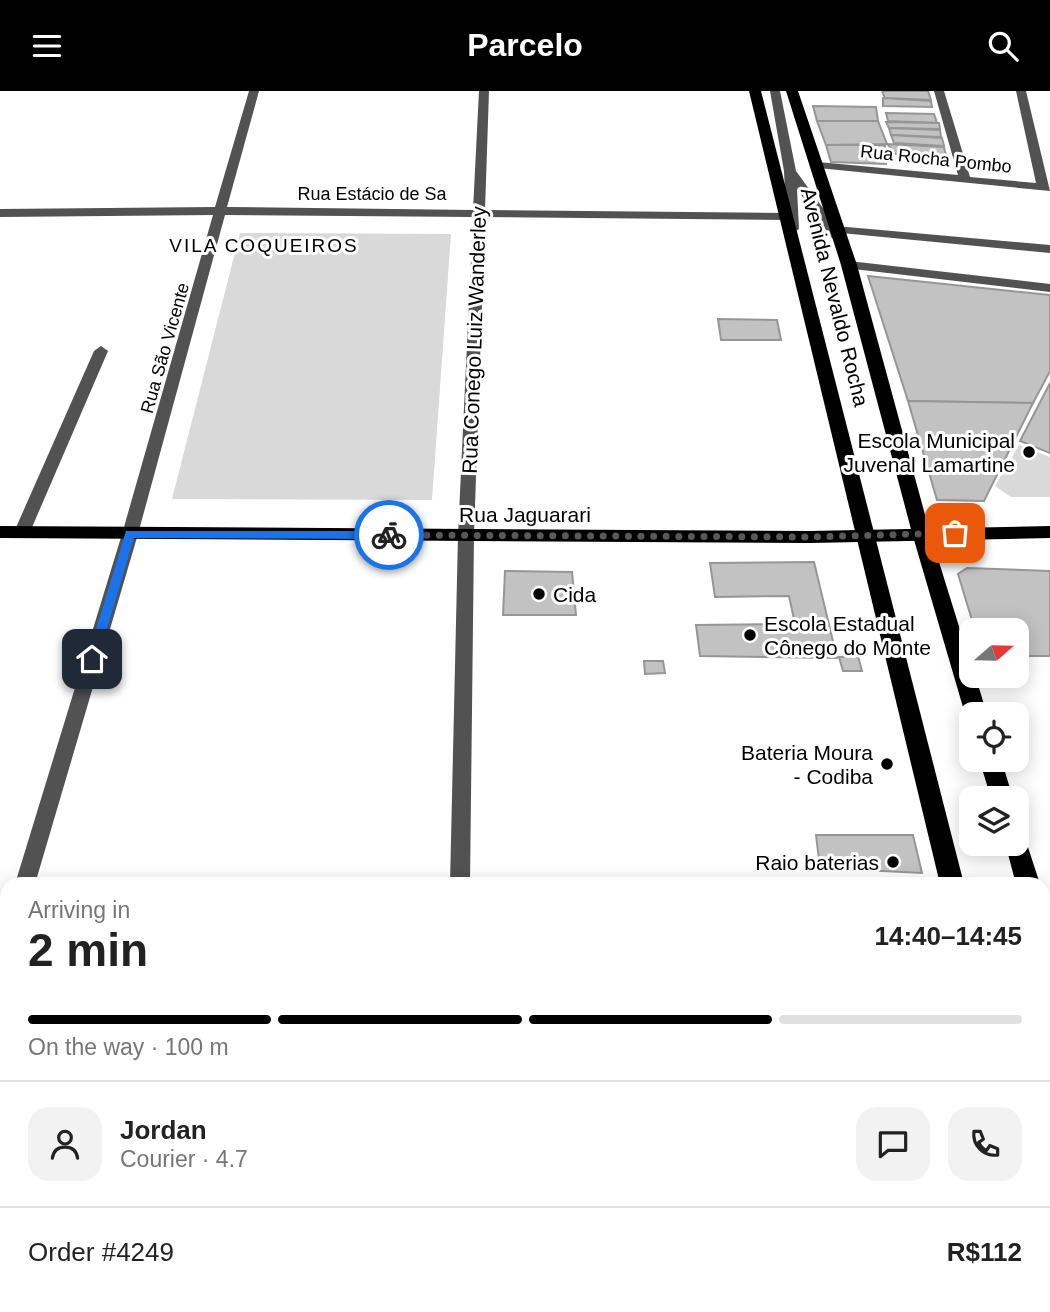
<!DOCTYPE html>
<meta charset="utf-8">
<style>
:root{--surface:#fff;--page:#f2f2f2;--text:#222;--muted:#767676;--line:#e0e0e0;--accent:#000}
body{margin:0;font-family:Helvetica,sans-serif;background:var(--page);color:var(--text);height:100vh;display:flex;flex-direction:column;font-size:26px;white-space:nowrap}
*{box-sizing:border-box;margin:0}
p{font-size:23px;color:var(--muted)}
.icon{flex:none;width:38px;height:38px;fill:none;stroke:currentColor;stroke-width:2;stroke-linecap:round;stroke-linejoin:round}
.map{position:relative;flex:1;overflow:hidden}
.sheet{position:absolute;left:0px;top:786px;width:1050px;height:436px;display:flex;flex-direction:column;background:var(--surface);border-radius:21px 21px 0 0;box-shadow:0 4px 18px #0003}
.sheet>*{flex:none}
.needle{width:46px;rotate:70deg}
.fabs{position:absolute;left:959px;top:527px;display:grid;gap:14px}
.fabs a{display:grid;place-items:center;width:70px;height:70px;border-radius:14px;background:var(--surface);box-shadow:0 4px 18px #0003;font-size:35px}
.pin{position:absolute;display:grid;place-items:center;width:60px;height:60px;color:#fff;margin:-30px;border-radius:14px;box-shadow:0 4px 10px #0006}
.courier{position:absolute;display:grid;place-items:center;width:70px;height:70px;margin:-35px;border:5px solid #1a73e8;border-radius:50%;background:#fff;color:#222;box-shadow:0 2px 9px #0007}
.head em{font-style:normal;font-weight:600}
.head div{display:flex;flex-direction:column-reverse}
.head{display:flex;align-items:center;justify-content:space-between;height:119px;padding:0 28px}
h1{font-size:46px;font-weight:600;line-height:52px}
.bar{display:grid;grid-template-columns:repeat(4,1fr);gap:10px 7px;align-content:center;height:84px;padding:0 28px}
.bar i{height:9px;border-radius:5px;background:var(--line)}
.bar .current{background:var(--accent)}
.bar p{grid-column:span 4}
.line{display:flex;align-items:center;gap:18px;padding:0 28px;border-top:2px solid var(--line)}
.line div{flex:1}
.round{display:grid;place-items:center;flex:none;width:74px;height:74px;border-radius:21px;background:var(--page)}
header{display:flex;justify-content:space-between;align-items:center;height:91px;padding:0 28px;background:var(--accent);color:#fff;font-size:32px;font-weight:600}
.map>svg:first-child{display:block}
.green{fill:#d9d9d9}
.building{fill:#c2c2c2;stroke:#969696;stroke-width:2}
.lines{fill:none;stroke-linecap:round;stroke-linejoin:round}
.minor{fill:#525252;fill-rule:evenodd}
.major{fill:#000;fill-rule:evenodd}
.highway{fill:#000;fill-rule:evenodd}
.route{fill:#1a73e8}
.done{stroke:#595959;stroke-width:7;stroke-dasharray:0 12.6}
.poi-dot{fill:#000;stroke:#fff;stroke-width:2.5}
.labels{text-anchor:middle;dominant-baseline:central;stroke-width:6;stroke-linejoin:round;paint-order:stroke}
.far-street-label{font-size:18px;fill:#000;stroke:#fff}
.far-neighbourhood-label{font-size:19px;letter-spacing:2px;fill:#000;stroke:#fff}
.street-label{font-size:21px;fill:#000;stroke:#fff}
.poi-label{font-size:21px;fill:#000;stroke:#fff;text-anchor:end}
</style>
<header><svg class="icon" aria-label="menu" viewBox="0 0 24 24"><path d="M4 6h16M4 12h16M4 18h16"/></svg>Parcelo<svg class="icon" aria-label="search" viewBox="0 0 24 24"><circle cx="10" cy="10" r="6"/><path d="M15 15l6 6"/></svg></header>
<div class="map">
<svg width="1050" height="1221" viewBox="0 0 1050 1221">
<rect width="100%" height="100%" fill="#fff"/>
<g class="green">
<polygon points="240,142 451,143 432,409 172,408"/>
<polygon points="1019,354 1050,366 1050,406 1011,406 995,395"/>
</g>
<g class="building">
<polygon points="882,0 928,0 931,9 885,7"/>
<polygon points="883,7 931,10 932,16 883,15"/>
<polygon points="813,15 876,16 878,30 817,30"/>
<polygon points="886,22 934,23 937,32 888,30"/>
<polygon points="817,30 878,30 887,53 826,54"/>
<polygon points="886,31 939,32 940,38 889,37"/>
<polygon points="889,37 940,39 941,46 891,44"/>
<polygon points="891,44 942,47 944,55 894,52"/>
<polygon points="887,53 944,56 946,65 896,63"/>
<polygon points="826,54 885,54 886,73 831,71"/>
<polygon points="868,185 1050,204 1050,280 1033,312 908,310"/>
<polygon points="718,228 777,229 781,249 721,249"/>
<polygon points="1050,292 1050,362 1020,350"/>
<polygon points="908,310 1033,312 984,410 937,409"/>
<polygon points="814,471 837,567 700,565 696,534 795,533 789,505 715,506 710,472"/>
<polygon points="967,477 1050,480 1050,565 1017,565 1017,539 975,539 958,483"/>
<polygon points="505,480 572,481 576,524 503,524"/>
<polygon points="858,565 862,580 843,580 839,566"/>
<polygon points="644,570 663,570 665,582 645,583"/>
<polygon points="816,744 913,744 922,782 820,777"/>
</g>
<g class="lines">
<g class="minor">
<polygon points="249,0 259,0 227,116 473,119 479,0 489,0 485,119 786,122 784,80 770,0 780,0 796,80 836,135 1050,154 1050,162 841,142 847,151 837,154 797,98 799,138 793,142 787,138 787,129 485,126 474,444 470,793 450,793 458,444 473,126 225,124 138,443 35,793 15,793 122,443 213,124 0,126 0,118 215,116"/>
<polygon points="934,0 944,0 970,86 1036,92 1016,0 1026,0 1050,100 818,77 812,74 818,71 958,84"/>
<polygon points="849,170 1050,193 1050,201 845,177 843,174"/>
<polygon points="101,255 108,260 30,441 22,447 16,445 14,441 94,260"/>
<polygon points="7,842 7,882 0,885 0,845"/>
<rect x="0" y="960" width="7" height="22"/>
<rect x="440" y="1214" width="24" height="7"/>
</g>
<polygon class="major" points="0,435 810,440 1050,435 1050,447 810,452 0,447"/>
<g class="highway">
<polygon points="749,0 761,0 964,793 940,793"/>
<polygon points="786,0 798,0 857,174 930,442 971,574 971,584 975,584 987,623 971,623 971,631 965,623 912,442 841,174"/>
<polygon points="979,668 1001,668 1013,707 991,707"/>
<polygon points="1017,741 1024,744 1040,793 1016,793 1005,752 1017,752"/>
<polygon points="1043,830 1050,833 1050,877 1043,874"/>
<polygon points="1043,1144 1050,1147 1050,1200 1043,1198"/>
</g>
</g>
<polygon class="route" points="126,440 389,440 394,444 389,448 134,447 98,568 92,572 87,568"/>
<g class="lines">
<polyline class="done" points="389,444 810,446 955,442"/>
</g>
<g class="poi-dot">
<circle cx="1029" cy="361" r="7"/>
<circle cx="539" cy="503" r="7"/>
<circle cx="750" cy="544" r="7"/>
<circle cx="887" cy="673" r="7"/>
<circle cx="893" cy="771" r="7"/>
</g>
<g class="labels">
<g class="far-street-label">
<text transform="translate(936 68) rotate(6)">Rua Rocha Pombo</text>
<text x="372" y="103">Rua Estácio de Sa</text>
<text transform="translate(165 257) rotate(-74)">Rua São Vicente</text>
</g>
<g class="far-neighbourhood-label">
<text x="264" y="154">VILA COQUEIROS</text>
</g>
<g class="street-label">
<text transform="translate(835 206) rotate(76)">Avenida Nevaldo Rocha</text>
<text transform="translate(474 249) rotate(-88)">Rua Conego Luiz Wanderley</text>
<text x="525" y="423">Rua Jaguarari</text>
</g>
<g class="poi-label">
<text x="1015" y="349">Escola Municipal<tspan x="1015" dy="24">Juvenal Lamartine</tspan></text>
<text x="553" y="503" text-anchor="start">Cida</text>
<text x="764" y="532" text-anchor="start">Escola Estadual<tspan x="764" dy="24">Cônego do Monte</tspan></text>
<text x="873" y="661">Bateria Moura<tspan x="873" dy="24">- Codiba</tspan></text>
<text x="879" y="771">Raio baterias</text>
</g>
</g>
</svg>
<div class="fabs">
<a><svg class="needle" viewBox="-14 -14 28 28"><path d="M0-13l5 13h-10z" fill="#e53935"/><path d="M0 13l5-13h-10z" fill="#767676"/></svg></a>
<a><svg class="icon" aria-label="locate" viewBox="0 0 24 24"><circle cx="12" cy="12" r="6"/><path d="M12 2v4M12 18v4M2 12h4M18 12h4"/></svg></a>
<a><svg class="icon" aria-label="layers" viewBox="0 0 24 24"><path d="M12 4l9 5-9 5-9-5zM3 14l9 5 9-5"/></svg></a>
</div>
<div class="pin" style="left:955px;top:442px;background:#ea580c"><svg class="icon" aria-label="bag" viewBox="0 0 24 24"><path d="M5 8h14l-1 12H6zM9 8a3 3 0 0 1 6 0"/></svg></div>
<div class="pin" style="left:92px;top:568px;background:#1f2937"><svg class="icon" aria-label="home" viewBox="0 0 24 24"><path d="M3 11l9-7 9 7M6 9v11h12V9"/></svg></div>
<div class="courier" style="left:389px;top:444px"><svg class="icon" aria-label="bike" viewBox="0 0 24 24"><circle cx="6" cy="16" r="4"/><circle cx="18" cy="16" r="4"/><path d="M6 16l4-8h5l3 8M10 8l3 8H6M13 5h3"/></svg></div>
<section class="sheet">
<div class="head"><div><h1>2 min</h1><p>Arriving in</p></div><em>14:40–14:45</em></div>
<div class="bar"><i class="current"></i><i class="current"></i><i class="current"></i><i></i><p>On the way · 100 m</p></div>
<div class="line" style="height:126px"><a class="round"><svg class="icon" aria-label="person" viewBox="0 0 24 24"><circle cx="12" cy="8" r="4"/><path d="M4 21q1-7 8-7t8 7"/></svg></a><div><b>Jordan</b><p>Courier · 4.7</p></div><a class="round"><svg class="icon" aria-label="chat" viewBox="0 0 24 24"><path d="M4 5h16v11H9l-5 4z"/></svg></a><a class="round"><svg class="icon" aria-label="phone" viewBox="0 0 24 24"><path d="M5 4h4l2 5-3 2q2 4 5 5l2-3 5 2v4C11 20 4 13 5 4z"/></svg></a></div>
<div class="line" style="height:91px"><div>Order #4249</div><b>R$112</b></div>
</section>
</div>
